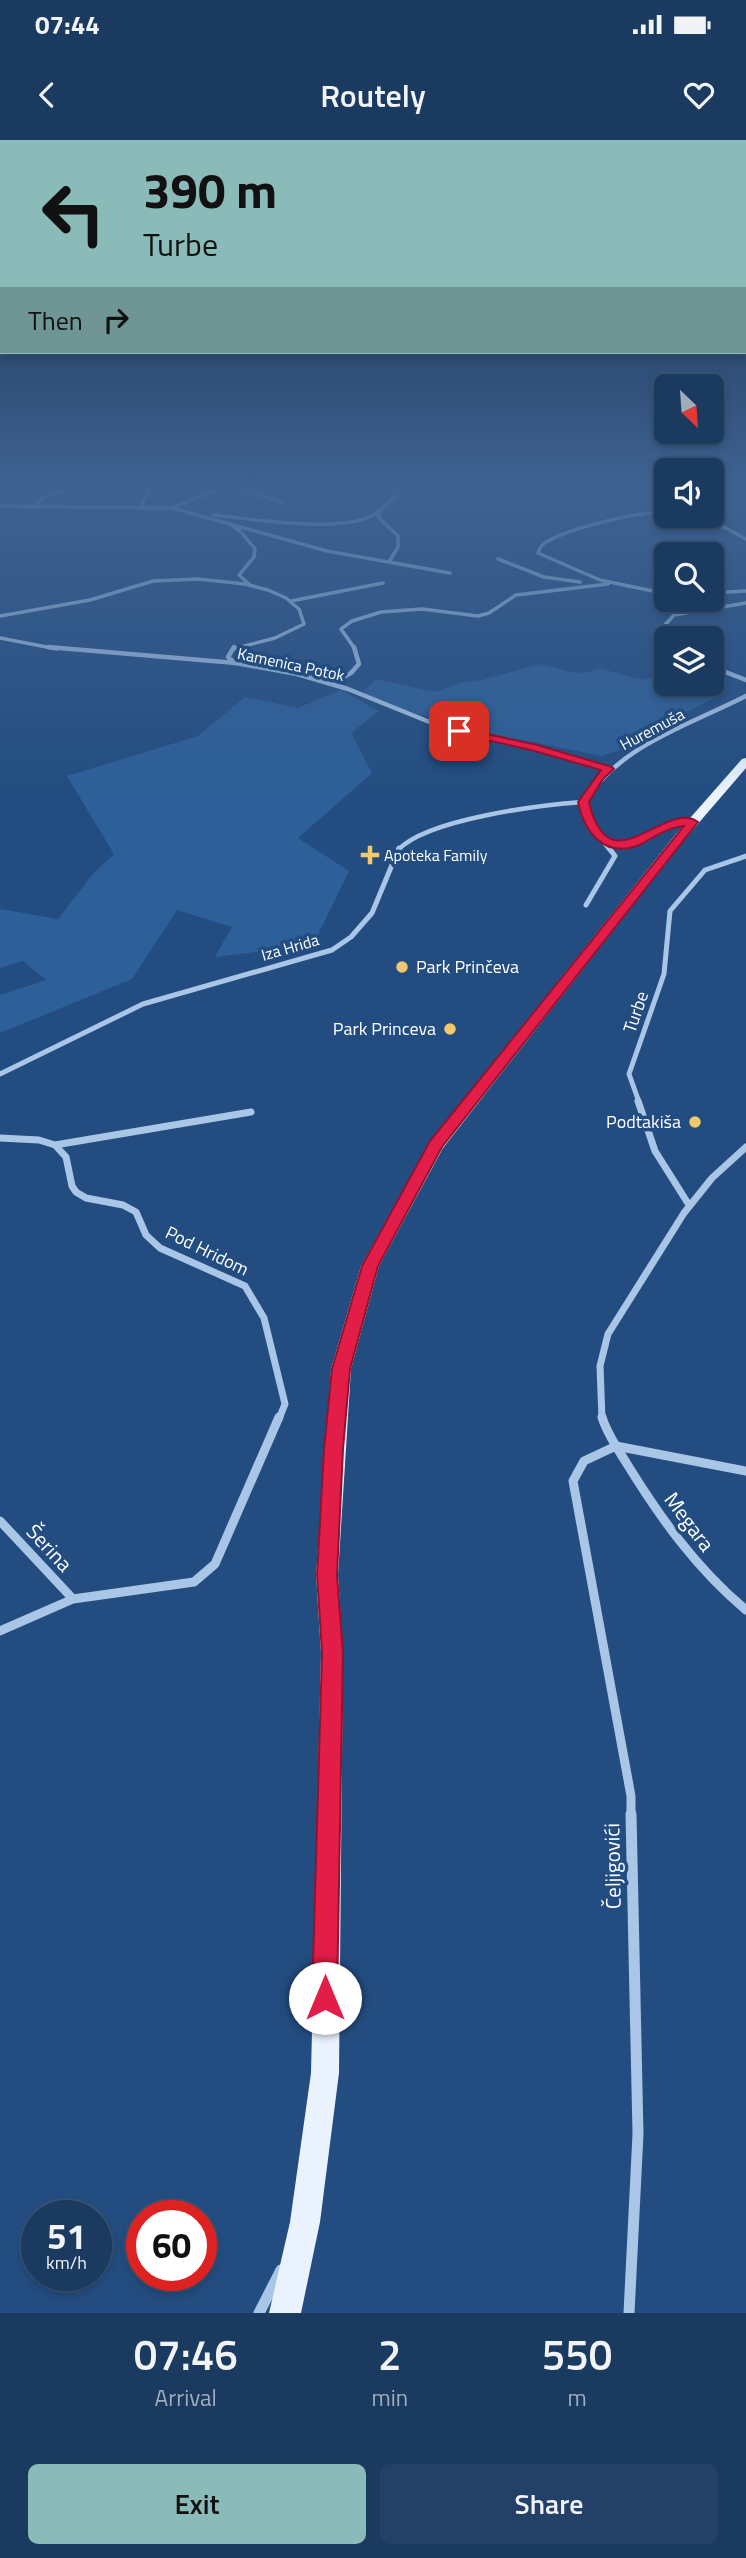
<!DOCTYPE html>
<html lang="en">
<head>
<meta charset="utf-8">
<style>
	:root { --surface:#1a3a60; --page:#234166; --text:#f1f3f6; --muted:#9fadbd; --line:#385475; --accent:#8bbbb9 }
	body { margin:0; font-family:"Titillium Web",sans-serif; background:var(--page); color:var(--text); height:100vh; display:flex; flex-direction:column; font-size:26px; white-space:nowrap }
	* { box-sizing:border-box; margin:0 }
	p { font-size:23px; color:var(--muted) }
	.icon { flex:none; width:38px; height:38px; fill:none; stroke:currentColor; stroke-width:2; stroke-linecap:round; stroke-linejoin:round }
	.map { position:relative; height:2173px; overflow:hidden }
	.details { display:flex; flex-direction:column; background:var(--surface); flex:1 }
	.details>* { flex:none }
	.banner { position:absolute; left:0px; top:0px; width:747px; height:214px; box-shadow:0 4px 10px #0003,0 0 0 2px var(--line); background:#8bbbb9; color:#111; overflow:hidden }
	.needle { width:46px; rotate:155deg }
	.controls { position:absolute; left:654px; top:234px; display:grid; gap:14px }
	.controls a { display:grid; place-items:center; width:70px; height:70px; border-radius:10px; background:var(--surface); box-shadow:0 4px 10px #0003,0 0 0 2px var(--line); font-size:35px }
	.speed { position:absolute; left:21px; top:2060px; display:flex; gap:14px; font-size:35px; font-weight:700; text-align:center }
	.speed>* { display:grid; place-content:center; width:91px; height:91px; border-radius:50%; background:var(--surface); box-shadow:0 4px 10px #0003,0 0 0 2px var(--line); line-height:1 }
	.speed small { font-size:18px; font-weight:400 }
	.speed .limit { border:10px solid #d22; background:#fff; color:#111 }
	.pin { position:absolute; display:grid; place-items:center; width:60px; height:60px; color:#fff; margin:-30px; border-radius:14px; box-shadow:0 4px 10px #0006 }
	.me { position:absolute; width:77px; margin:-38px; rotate:0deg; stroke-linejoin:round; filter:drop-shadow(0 0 5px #0008) }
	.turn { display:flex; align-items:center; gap:24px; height:147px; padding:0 28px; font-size:32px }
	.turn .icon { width:91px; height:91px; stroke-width:2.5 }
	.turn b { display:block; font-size:49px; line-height:60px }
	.then { display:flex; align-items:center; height:66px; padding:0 28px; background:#0003; gap:14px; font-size:26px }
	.eta { display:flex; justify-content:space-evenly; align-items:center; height:119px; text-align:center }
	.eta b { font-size:42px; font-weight:600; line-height:49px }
	.cta { display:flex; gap:14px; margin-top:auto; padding:14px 28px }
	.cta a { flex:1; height:80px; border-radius:10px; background:var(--accent); color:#111; font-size:28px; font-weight:600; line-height:80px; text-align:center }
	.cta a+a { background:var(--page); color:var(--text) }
	.status { display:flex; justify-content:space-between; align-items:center; height:49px; padding:0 35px; background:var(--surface); direction:ltr }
	.status svg { height:19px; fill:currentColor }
	header { display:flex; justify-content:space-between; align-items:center; height:91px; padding:0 28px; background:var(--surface); font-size:32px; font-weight:600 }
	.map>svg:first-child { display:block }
	.green { fill:#2d5f98 }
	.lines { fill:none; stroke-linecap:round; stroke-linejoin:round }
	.street-far5 { stroke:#a9c6e7; stroke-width:3.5 }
	.street-far4 { stroke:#a9c6e7; stroke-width:4.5 }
	.street-far3 { stroke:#a9c6e7; stroke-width:5 }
	.street-far2 { stroke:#a9c6e7; stroke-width:7 }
	.street-far1 { stroke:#a9c6e7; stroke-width:9 }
	.street { stroke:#a9c6e7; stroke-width:11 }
	.primary { fill:#eaf2fd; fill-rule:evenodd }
	.route { fill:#e11d48; stroke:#92132f; stroke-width:2 }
	.poi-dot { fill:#f2c86c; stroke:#234d80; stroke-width:2.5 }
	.labels { text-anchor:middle; stroke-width:7; stroke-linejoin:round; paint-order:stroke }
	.far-street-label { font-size:16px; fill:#fff; stroke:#234d80 }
	.far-poi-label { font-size:16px; fill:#fff; stroke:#234d80; text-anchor:start }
	.poi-label { font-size:18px; fill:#fff; stroke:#234d80; text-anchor:end }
	.street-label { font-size:18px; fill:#fff; stroke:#234d80 }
	.near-street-label { font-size:21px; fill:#fff; stroke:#234d80 }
</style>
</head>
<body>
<div class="status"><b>07:44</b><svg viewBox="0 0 49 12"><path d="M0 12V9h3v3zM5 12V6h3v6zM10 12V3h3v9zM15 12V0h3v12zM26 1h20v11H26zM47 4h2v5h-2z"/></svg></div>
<header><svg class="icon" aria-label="back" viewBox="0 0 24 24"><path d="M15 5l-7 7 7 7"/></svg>Routely<svg class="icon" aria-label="heart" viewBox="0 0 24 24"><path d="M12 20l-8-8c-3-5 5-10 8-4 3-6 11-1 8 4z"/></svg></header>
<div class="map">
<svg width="746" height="2173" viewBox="0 0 746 2173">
	<rect width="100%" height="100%" fill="#234d80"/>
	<path class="green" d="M540 524 571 532 585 533 600 528 637 539 664 538 667 539V544H684L701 555 719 556 640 594 618 611 601 616 459 587 387 564 363 552 376 539 436 552 463 542 482 540Z
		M341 550 379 571 351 593 372 633 298 698 349 731 313 805 215 817 232 787 177 770 132 839 0 893V855L46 840 23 821 0 828V769L58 779 92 735 114 714 67 636 198 596 245 557 298 568Z"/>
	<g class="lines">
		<path class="street-far5" d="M235 348 282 362
			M0 366 172 368 327 411 450 433
			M141 366 150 348
			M174 367 222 348
			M32 368 44 357 71 348
			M380 372 378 377 398 396V407L389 422
			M667 373C642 370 571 388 548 401 543 403 540 407 538 413L600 440 667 454
			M213 375C251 379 344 394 375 374 386 367 395 356 404 348
			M681 376 726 388 746 399
			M230 384 241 392 255 409 254 417 239 435 250 445
			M498 419 544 437 580 442
			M712 453 746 451
			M291 461 383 443
			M0 476 90 460 153 441 198 439 245 444 268 450 286 458 299 469 304 484 275 498 233 509
			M0 498 57 509
			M355 509 341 489 352 481 381 472 422 469 478 476 489 473 516 455 608 444
			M667 509 657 502 655 496 674 475 746 463"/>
		<path class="street-far4" d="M48 507 236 523 297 534 348 549 437 585 533 607 608 629
			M234 507 228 517 235 523
			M664 507 667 509
			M712 527 746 540
			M332 543 351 533 359 524 354 507
			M583 662C624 603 685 587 746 556
			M583 662 592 688 610 710
			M605 700C636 711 661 682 693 682
			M398 710C427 679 540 665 583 662"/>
		<path class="street-far3" d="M586 765 615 716 609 708
			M0 934 143 864 332 810 351 797 372 773 399 708
			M639 962 629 934 664 834 670 771 705 730 746 716"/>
		<path class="street-far2" d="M638 961 655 1011 689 1065
			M0 998 39 1000 55 1005 66 1017 72 1046 76 1052 86 1058 123 1065 136 1072 146 1095 160 1108 245 1146 264 1178 285 1264 279 1279
			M55 1005 251 972
			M602 1279 600 1226 608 1194 684 1073 712 1038 746 1007"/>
		<path class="street-far1" d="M602 1277C607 1294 618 1309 627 1324 661 1379 697 1429 746 1470
			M616 1306 584 1321 573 1341 631 1656V1676
			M616 1306 746 1331
			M0 1381 73 1459
			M0 1491 73 1459 194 1442 215 1424 279 1277"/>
		<path class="street" d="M259 2173 281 2130
			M629 2173 638 1994 631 1674"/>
		<path class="primary" d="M746 618V628L684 700 443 1008 379 1126 351 1229 338 1435 343 1513 339 1933 320 2082 301 2173H269L290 2082 311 1933 321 1513 316 1435 331 1229 361 1126 430 1001 676 694 742 619Z"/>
	</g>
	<linearGradient id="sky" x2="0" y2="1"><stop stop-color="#132a46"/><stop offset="0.53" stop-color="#3f6291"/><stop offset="1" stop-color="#3f6291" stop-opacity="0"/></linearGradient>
	<rect width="746" height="652" fill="url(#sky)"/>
	<path class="route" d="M459 588 537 605 612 627 614 629 603 639 589 662C609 749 665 658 698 682L442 1007 378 1126 350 1229 343 1309 337 1435 343 1513 337 1858 334 1867 325 1871 316 1867 312 1858 322 1513 317 1435 324 1309 332 1229 362 1126 430 1001 684 686C668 687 653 698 639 705 604 719 584 691 578 662L601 630 531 610 455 593V589Z"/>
	<g class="poi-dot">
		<path d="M366.5 704.5h7v7h7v7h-7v7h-7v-7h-7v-7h7z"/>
		<circle cx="402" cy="827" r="7"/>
		<circle cx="450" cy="889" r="7"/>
		<circle cx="695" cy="982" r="7"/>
	</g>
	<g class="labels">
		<g class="far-street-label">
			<text transform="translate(291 524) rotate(12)" y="6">Kamenica Potok</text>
			<text transform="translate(652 589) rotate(-28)" y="6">Huremuša</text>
			<text transform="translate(290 807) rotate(-16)" y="6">Iza Hrida</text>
		</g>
		<g class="far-poi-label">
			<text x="384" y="721">Apoteka Family</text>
		</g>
		<g class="poi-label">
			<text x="416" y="833" text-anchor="start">Park Prinčeva</text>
			<text x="436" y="895">Park Princeva</text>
			<text x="681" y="988">Podtakiša</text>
		</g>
		<g class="street-label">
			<text transform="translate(636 872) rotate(-71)" y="6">Turbe</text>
			<text transform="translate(207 1111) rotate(26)" y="6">Pod Hridom</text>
		</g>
		<g class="near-street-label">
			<text transform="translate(689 1382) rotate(53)" y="7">Megara</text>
			<text transform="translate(49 1408) rotate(47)" y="7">Šerina</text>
			<text transform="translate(613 1726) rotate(-91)" y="7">Čeljigovići</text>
		</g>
	</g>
</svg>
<div class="controls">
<a><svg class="needle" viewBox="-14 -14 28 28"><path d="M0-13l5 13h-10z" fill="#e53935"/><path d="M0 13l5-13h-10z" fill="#9fadbd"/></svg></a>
<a><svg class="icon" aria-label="sound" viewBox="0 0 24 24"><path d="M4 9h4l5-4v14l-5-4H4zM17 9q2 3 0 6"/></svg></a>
<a><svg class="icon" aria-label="search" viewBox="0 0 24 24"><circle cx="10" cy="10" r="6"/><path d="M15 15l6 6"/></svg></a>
<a><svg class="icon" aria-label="layers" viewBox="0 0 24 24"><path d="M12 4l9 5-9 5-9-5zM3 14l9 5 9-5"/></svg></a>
</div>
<div class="speed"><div>51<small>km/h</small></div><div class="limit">60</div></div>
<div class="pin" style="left:459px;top:591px;background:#d93025"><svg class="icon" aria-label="arrive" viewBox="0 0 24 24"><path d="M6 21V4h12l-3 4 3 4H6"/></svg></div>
<svg class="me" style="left:325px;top:1858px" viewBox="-20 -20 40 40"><circle r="19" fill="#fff"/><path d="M0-13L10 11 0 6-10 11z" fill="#e11d48"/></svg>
<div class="banner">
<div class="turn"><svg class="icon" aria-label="left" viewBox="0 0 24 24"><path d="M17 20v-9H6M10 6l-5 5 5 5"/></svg><div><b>390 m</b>Turbe</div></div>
<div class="then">Then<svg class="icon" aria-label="right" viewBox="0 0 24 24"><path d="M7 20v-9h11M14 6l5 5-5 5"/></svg></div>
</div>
</div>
<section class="details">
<div class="eta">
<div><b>07:46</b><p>Arrival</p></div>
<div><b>2</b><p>min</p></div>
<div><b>550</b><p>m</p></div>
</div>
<div class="cta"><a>Exit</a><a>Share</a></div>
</section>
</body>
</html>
